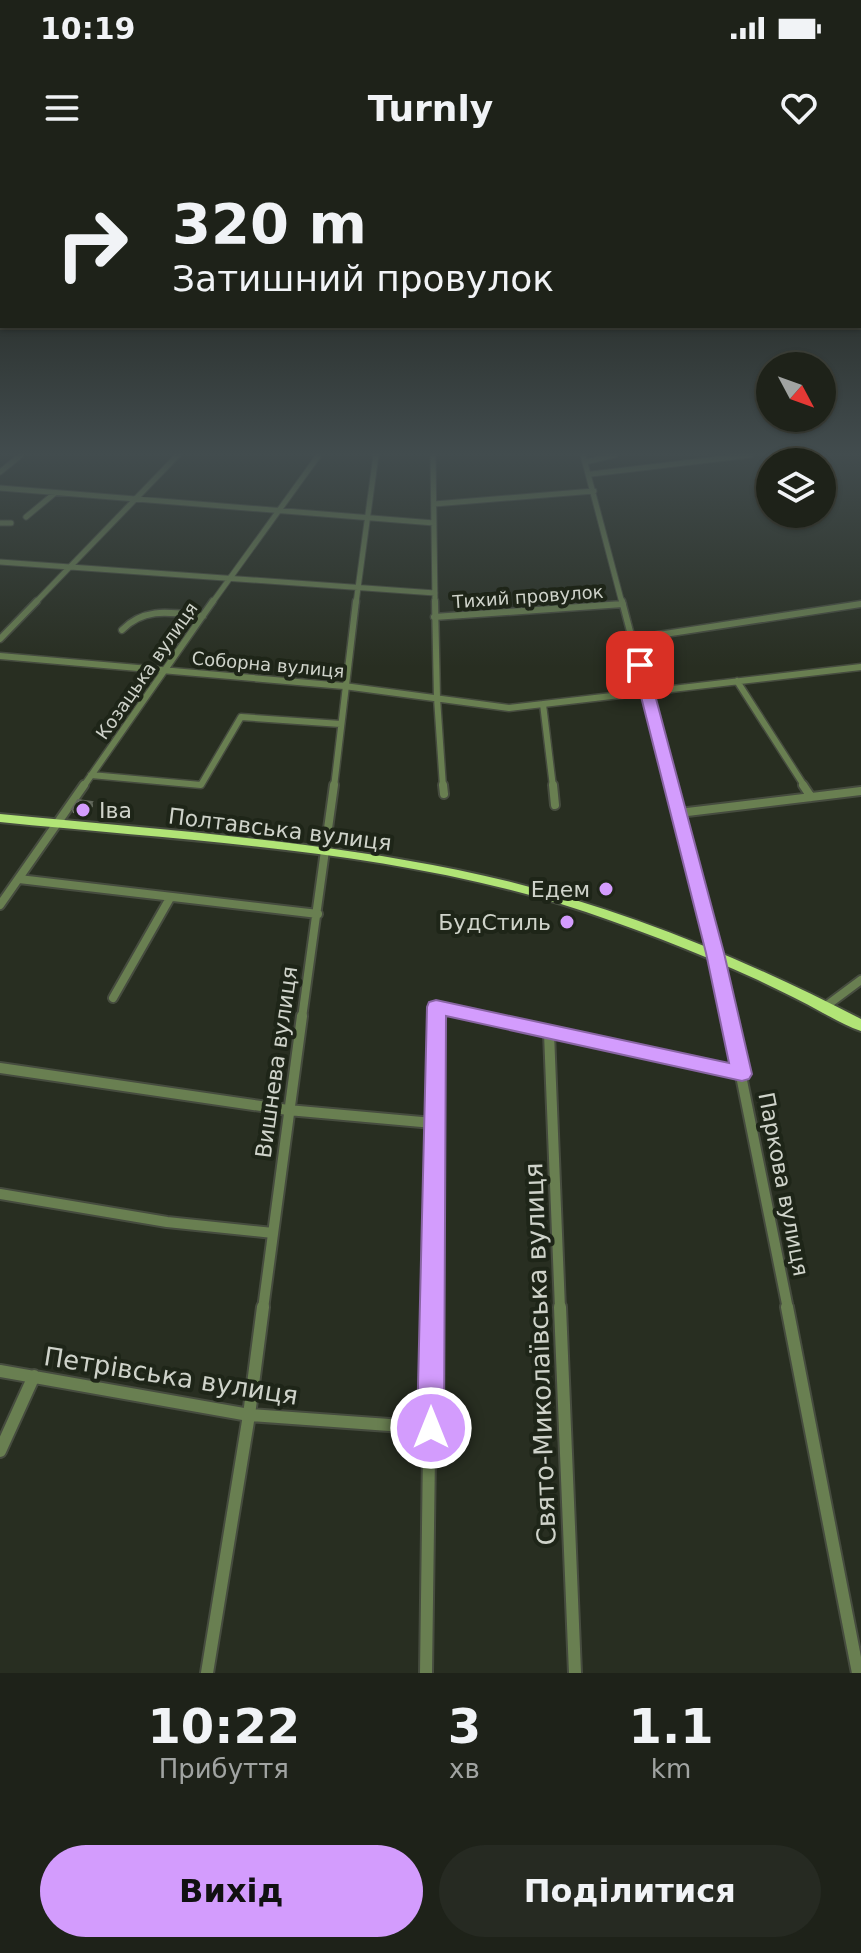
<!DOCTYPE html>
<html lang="uk">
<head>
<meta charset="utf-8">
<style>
	:root { --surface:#1e2219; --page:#262a22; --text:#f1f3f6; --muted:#a1a4a2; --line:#3c3f38; --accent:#d39cfd }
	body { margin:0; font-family:"DejaVu Sans",sans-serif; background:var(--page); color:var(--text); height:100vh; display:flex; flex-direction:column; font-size:30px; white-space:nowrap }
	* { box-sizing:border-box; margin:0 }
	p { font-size:26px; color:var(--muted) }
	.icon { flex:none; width:44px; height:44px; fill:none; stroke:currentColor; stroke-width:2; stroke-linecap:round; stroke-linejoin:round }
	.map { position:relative; height:1513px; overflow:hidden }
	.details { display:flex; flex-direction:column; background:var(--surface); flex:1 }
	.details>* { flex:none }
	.banner { position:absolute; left:0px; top:0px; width:862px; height:168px; box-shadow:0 2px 6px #0004,0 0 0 2px var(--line); background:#1e2219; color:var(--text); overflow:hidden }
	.needle { width:52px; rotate:131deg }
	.tools { position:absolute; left:756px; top:192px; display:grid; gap:16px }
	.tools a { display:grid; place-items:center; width:80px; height:80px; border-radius:50%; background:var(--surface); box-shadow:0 2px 6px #0004,0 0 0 2px var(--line); font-size:40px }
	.pin { position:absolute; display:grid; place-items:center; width:68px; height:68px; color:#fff; margin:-34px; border-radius:16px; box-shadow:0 4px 12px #0006 }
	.me { position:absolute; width:88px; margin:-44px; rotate:0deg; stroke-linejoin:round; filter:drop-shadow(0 0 6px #0008) }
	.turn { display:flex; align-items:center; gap:28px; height:168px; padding:0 40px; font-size:36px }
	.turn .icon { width:104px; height:104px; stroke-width:2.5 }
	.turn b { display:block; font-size:56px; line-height:68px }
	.eta { display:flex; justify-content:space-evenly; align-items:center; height:136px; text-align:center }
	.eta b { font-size:48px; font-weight:700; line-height:56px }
	.action { display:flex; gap:16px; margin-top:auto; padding:16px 40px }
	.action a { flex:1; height:92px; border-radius:48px; background:var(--accent); color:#111; font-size:32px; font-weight:700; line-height:92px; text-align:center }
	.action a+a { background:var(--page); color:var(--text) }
	.status { display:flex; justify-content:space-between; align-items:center; height:56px; padding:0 40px; background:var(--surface); direction:ltr }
	.status svg { height:22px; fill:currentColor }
	header { display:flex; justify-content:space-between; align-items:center; height:104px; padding:0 40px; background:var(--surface); font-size:36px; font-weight:700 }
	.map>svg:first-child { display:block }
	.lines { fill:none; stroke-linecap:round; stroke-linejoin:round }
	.minor-far4-casing { stroke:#464c3f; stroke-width:7 }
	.minor-far3-casing { stroke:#464c3f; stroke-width:9 }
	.minor-far2-casing { stroke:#464c3f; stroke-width:12 }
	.minor-far1-casing { stroke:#464c3f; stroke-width:14 }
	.minor-casing { stroke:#464c3f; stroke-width:16 }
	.trunk-casing { stroke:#464c3f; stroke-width:4 }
	.minor-far4 { stroke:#697f51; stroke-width:5 }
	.minor-far3 { stroke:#697f51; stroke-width:6 }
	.minor-far2 { stroke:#697f51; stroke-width:8 }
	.minor-far1 { stroke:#697f51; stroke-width:10 }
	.minor { stroke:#697f51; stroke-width:12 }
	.trunk { fill:#b1e476; fill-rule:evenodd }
	.wall { fill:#767d6f }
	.shaded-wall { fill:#60665a }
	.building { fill:#899181; stroke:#60665a; stroke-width:2 }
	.route { fill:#d39cfd; stroke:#8965a4; stroke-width:2 }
	.poi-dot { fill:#d39cfd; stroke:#1e2518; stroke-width:3 }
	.labels { text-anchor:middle; stroke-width:8; stroke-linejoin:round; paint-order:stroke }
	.far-street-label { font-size:18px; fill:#cfd3ca; stroke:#1e2518 }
	.poi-label { font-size:22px; fill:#cfd3ca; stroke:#1e2518; text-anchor:end }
	.street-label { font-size:22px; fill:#cfd3ca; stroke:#1e2518 }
	.near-street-label { font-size:26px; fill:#cfd3ca; stroke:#1e2518 }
</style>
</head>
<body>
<div class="status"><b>10:19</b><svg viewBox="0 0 49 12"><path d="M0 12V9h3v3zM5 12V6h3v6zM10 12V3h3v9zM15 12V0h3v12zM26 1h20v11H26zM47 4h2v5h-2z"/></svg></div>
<header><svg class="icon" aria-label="menu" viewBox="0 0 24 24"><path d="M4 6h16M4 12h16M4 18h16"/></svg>Turnly<svg class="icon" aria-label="heart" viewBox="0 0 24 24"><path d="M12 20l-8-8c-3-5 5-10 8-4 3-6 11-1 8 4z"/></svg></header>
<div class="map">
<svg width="861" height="1513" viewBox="0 0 861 1513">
	<rect width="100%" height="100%" fill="#282e21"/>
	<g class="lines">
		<g class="minor-far4-casing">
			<path id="minor-far4" d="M433 295 435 443
				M583 295 622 443
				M585 302 615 295
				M0 312 21 295
				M591 314 751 295
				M0 328 434 363
				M434 344 594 331
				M26 357 55 333
				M0 363H11
				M0 402 435 433
				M35 443 178 295
				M212 443 319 295
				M356 443 376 295"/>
		</g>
		<g class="minor-far3-casing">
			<path id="minor-far3" d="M435 441 437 538 443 627
				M622 441 671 627
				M434 457 623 444
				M122 470C145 446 173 453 203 456
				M0 479 37 441
				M632 479 861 444
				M0 496 344 526 509 548 861 507
				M737 521 805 627
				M543 544 553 627
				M91 615 201 625 241 557 341 564
				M83 627 213 441
				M334 627 356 441"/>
		</g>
		<g class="minor-far2-casing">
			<path id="minor-far2" d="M443 625 444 634
				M553 625 555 645
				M670 625 730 858
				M803 625 811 637
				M679 653 861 631
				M19 719 318 754
				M0 745 84 625
				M113 838 170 738
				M826 846 861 820
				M302 858 334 625
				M436 858V847L488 858"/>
		</g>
		<g class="minor-far1-casing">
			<path id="minor-far1" d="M479 856 742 914
				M729 856 788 1149
				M549 873 560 1149
				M0 908 288 950 433 963
				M0 1034 167 1062 273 1073
				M263 1149 302 856
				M431 1149 436 856"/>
		</g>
		<g class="minor-casing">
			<path id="minor" d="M560 1147 575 1513
				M787 1147 858 1513
				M0 1211 249 1255 431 1268
				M0 1291 34 1216
				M207 1513 249 1255 263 1147
				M426 1513 431 1147"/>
		</g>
		<g class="trunk-casing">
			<path id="trunk" d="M0 654C153 669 307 679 458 710 600 739 733 793 861 859V871C848 867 835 859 823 853 802 841 780 831 758 820 694 791 628 765 561 744 380 689 187 681 0 662Z"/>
		</g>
		<use href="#minor-far4" class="minor-far4"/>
		<use href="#minor-far3" class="minor-far3"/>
		<use href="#minor-far2" class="minor-far2"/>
		<use href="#minor-far1" class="minor-far1"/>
		<use href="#minor" class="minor"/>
		<use href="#trunk" class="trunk"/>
	</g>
	<path class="wall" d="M92 642 93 646 87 655 73 653 72 649Z"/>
	<path class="shaded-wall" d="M92 642 93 646 87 655 86 650Z"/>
	<path class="building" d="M78 640 92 642 86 650 72 649Z"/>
	<linearGradient id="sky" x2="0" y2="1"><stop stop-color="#161912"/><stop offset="0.58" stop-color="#424c4e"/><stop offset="1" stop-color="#424c4e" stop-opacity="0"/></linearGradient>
	<rect width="861" height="507" fill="url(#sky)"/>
	<path class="route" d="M640 501 647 505 724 793 752 914 749 919 742 921 446 856 444 1268 440 1277 431 1280 421 1277 417 1268 427 847 429 842 436 840 729 903 706 793 633 505Z"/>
	<g class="poi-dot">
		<circle cx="83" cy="650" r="8"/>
		<circle cx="606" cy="729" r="8"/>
		<circle cx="567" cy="762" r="8"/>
	</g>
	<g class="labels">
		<g class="far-street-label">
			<text transform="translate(528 437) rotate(-4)" y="6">Тихий провулок</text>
			<text transform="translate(268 505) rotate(5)" y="6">Соборна вулиця</text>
			<text transform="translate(147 511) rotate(-55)" y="6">Козацька вулиця</text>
		</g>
		<g class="poi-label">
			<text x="99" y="658" text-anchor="start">Іва</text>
			<text x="590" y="737">Едем</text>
			<text x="551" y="770">БудСтиль</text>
		</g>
		<g class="street-label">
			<text transform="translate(280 669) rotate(7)" y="8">Полтавська вулиця</text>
			<text transform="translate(276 902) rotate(-82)" y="8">Вишнева вулиця</text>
			<text transform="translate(784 1024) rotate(79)" y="8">Паркова вулиця</text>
		</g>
		<g class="near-street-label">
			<text transform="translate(540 1194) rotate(-92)" y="9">Свято-Миколаївська вулиця</text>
			<text transform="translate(171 1216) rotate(9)" y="9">Петрівська вулиця</text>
		</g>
	</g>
</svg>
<div class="tools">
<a><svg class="needle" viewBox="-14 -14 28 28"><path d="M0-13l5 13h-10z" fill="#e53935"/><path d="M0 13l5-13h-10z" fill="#a1a4a2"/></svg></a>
<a><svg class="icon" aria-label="layers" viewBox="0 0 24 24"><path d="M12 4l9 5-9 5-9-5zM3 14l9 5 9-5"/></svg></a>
</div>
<div class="pin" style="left:640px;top:505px;background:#d93025"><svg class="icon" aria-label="arrive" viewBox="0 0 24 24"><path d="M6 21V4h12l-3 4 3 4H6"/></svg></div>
<svg class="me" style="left:431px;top:1268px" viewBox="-20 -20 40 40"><circle r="17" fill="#d39cfd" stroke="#fff" stroke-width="3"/><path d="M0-11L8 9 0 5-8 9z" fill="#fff"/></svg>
<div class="banner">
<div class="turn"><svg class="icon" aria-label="right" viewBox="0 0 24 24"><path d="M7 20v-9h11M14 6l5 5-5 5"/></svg><div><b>320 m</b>Затишний провулок</div></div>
</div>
</div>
<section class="details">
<div class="eta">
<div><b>10:22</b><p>Прибуття</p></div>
<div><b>3</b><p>хв</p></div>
<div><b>1.1</b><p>km</p></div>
</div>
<div class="action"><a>Вихід</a><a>Поділитися</a></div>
</section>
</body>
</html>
